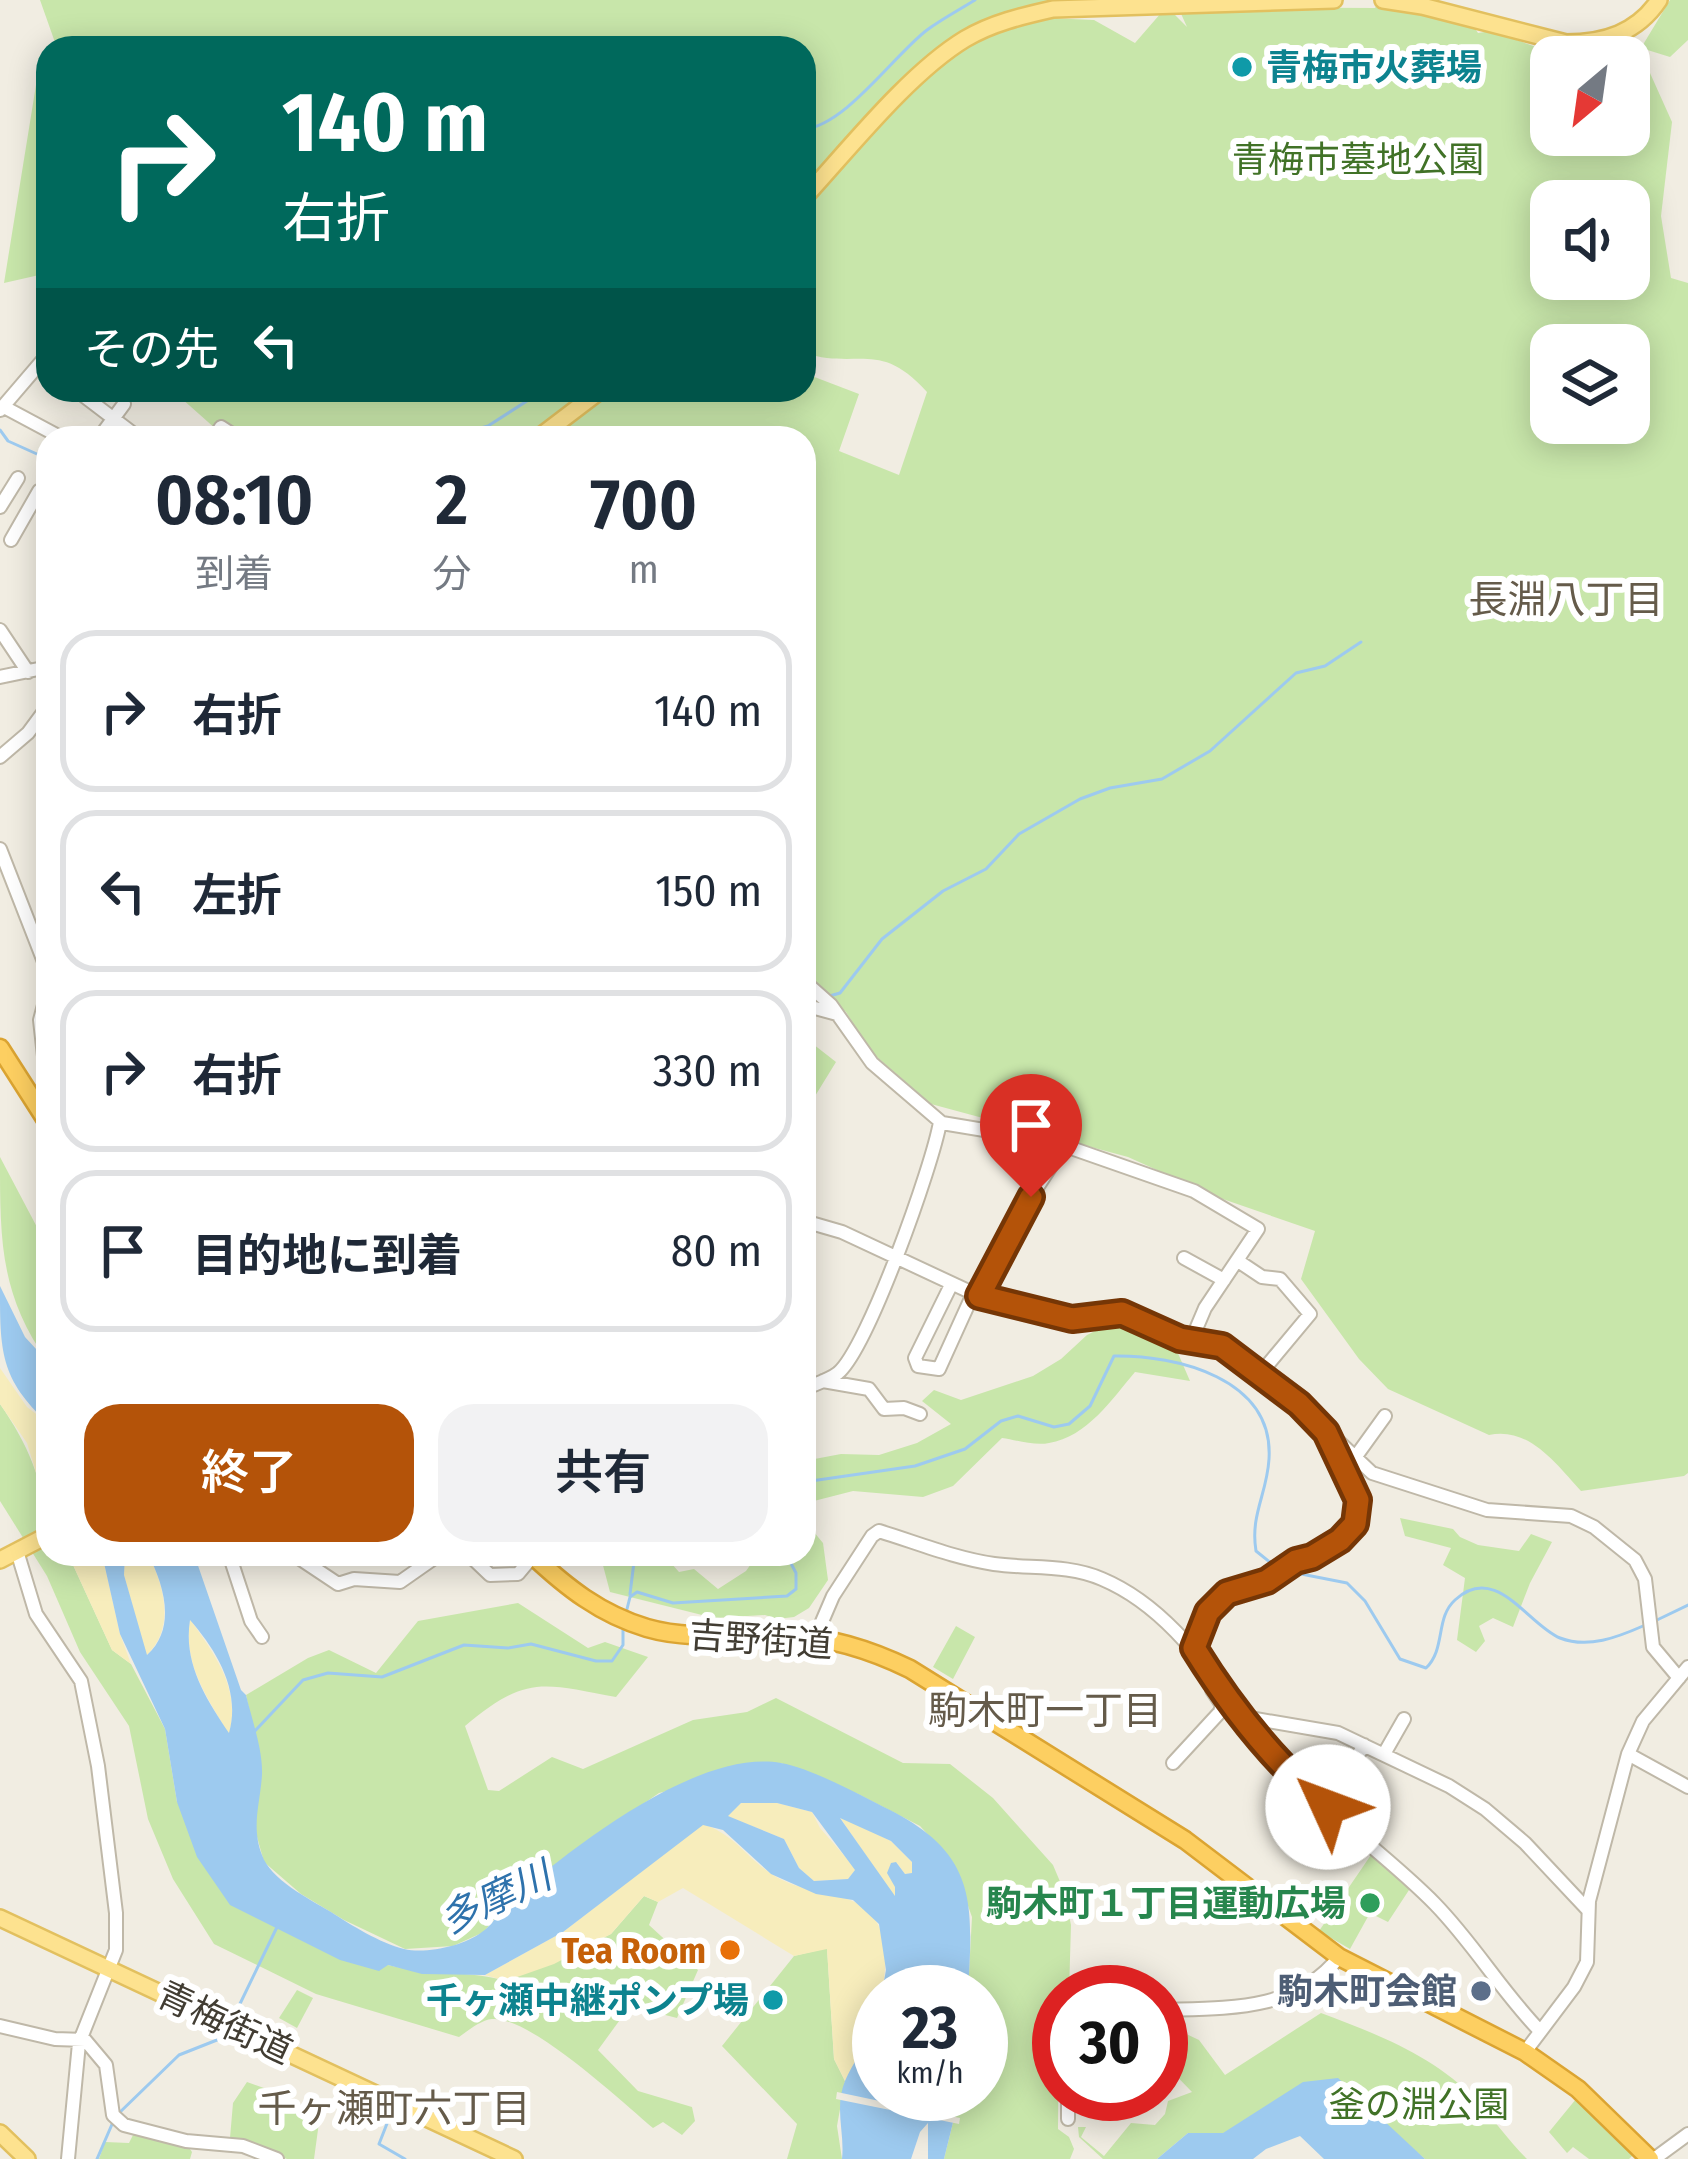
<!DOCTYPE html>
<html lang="ja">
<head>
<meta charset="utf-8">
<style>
	:root { --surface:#fff; --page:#f2f2f3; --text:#1f2937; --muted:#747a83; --line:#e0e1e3; --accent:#b45309 }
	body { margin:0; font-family:"Fira Sans Condensed","Noto Sans JP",sans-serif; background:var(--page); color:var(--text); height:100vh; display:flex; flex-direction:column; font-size:45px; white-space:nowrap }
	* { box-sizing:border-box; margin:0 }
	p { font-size:39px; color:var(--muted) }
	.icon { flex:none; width:66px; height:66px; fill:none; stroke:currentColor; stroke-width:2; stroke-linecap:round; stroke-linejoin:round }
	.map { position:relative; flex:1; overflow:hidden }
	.side { position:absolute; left:36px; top:426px; width:780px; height:1140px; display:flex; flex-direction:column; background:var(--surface); border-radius:36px; box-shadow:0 6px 30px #0003 }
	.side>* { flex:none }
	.hud { position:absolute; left:36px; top:36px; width:780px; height:366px; border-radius:36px; box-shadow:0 6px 30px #0003; background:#00695c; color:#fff; overflow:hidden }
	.needle { width:78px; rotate:209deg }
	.buttons { position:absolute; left:1530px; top:36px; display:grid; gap:24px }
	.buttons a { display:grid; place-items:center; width:120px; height:120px; border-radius:24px; background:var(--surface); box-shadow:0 6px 30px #0003; font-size:60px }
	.speed { position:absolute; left:852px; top:1965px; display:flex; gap:24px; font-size:60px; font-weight:700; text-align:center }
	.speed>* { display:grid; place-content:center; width:156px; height:156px; border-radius:50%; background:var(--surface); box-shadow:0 6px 30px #0003; line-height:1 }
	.speed small { font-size:30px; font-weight:400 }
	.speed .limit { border:18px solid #d22; background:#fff; color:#111 }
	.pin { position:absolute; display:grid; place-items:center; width:102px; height:102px; color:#fff; margin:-123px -51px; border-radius:50% 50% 50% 0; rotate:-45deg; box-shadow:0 0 12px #0007 }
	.pin .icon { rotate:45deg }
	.me { position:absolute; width:132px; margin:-66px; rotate:313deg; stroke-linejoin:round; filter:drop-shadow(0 0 9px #0008) }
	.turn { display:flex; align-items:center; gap:42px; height:252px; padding:0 48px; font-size:54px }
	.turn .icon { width:156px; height:156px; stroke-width:2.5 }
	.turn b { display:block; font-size:84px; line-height:102px }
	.then { display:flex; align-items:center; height:114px; padding:0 48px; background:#0003; gap:24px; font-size:45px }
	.eta { display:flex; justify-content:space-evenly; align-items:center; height:204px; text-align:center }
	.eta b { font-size:72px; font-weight:600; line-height:84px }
	.button { display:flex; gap:24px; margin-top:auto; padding:24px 48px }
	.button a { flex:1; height:138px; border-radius:36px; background:var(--accent); color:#fff; font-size:48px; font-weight:600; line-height:138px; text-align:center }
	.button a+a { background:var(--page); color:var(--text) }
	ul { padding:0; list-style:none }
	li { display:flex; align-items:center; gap:36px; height:162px; margin:0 24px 18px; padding:0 24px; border:6px solid var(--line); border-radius:36px }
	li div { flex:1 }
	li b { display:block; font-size:45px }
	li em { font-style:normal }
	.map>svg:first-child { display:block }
	.green { fill:#c8e6aa; fill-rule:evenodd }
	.sand { fill:#f7edbc }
	.water { fill:#9dcaef; fill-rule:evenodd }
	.pier { fill:#f1ede2 }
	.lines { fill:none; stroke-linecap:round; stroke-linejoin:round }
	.stream { stroke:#9dcaef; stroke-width:3 }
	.minor-casing { stroke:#bfb8a8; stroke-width:16 }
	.major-casing { stroke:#e2c05f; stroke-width:20 }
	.highway-casing { stroke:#dba432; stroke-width:21 }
	.minor { stroke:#fff; stroke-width:12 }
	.major { stroke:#fde28f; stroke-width:15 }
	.highway { stroke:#fdcf61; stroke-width:16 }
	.route-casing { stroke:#753606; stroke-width:30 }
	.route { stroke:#b45309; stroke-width:21 }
	.culture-dot { fill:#0f9aa8; stroke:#fff; stroke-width:4.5 }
	.leisure-dot { fill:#2e9e5b; stroke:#fff; stroke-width:4.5 }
	.food-dot { fill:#e8710a; stroke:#fff; stroke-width:4.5 }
	.service-dot { fill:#5c6f8a; stroke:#fff; stroke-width:4.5 }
	.labels { text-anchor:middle; stroke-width:12; stroke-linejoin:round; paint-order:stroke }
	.culture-label { font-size:36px; font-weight:bold; fill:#0d838f; stroke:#fff; text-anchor:start }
	.park-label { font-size:36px; fill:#417227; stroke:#fff }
	.street-label { font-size:36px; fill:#423d33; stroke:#fff }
	.leisure-label { font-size:36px; font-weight:bold; fill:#27864d; stroke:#fff; text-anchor:end }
	.food-label { font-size:36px; font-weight:bold; fill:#c56008; stroke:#fff; text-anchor:end }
	.service-label { font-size:36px; font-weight:bold; fill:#4e5e75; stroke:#fff; text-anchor:end }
	.neighbourhood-label { font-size:39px; fill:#655b4a; stroke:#fff }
	.water-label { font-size:39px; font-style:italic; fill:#2e72ac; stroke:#fff }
</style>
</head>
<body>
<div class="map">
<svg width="1688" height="2159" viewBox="0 0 1688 2159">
	<rect width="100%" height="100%" fill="#f1ede2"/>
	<path class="green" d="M40 0H1059L1048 18 1094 20 1135 43 1161 13 1171 11 1187 27 1178 7 1375 8 1378 3 1472 24 1478 33 1491 31 1542 49 1604 57H1551V135H1629V65L1650 73 1672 122 1661 216 1671 278 1688 283V1473L1684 1476 1581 1491C1557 1465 1529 1426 1489 1435L1388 1389 1359 1359 1301 1279 1315 1231 1217 1197 1128 1157 931 1104 870 1051 846 1012 804 975V438H226L172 390H804V373L859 394 839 451 899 475 927 392C879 339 859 370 804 353V48H57ZM1551 201H1629V279H1551ZM1551 345H1629V423H1551Z
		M1670 0H1688V40L1670 57 1641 48Z
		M48 73V273L4 283 36 85Z
		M804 1037 836 1062 812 1101 804 1097Z
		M0 1157 48 1248V1362C0 1295 0 1241 0 1157Z
		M1113 1322 1174 1344 1190 1381 1135 1372C1112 1399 1087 1437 1049 1443 1035 1446 1016 1440 1002 1438L953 1486 923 1497 853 1491 810 1502 804 1515V1461L841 1454 879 1455 917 1443 951 1424 922 1401 934 1390 961 1400 1033 1376 1061 1359 1087 1335Z
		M0 1404C34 1453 48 1494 48 1554H68L112 1650 131 1664 165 1729 177 1802 388 1965C427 1975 468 1970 506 1981L611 1934 644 1896 658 1902 649 1925 698 1970 677 2018 630 2006 598 2050 638 2091 692 2107 695 2121 682 2135 663 2122 653 2128C621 2101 530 2016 492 2019 481 2020 469 2030 459 2037L316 1994 214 1944 173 1879 148 1819 129 1726 80 1652 47 1576 0 1501Z
		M1400 1518 1453 1529 1460 1537 1478 1545 1519 1551 1531 1534 1552 1542 1530 1583 1513 1627 1493 1618 1479 1626 1485 1641 1476 1652 1457 1640 1465 1578 1443 1565 1451 1548 1405 1536Z
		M804 1520 823 1543 828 1580 809 1608 794 1617 777 1619 765 1615 714 1618 610 1592 600 1554H663L679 1572 694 1569 718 1589 746 1571 758 1554H804Z
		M518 1603 588 1648 605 1642 648 1657 616 1697C541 1683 526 1675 465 1726L488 1790 499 1791 552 1757 583 1769 693 1720 747 1712 776 1698 903 1763 950 1764 993 1798 1053 1865 1064 1891 1071 1925 1069 1992H1059L1058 2129 1069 2137 1074 2149 1070 2159H944L960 2094H981V1992H968L972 1917 952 1861 920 1826 858 1794 781 1763 659 1793 536 1878 505 1905 484 1932 453 1946 405 1949 344 1920 301 1894 264 1862 254 1826 262 1771 246 1695 308 1658 329 1650 376 1673 418 1621Z
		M956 1626 975 1637 953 1679 933 1667Z
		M1373 1852 1411 1887 1388 1922 1370 1913 1350 1949 1319 1931Z
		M827 1948 834 2059 845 2081 837 2126 842 2159H787L797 2124 722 2046 794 1956Z
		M297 1990 313 1998 297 2028 279 2018Z
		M1321 2013C1377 2034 1435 2056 1477 2101 1494 2120 1509 2141 1527 2159H1425L1370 2112 1223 2133H1188L1157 2159H1103L1079 2137 1078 2127H1086L1081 2137 1104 2156 1131 2123 1155 2125 1165 2114 1168 2101 1192 2092 1161 2060V2022L1199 2040 1225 2075Z
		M247 2082 278 2093 277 2100 320 2115 314 2159H287L230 2138 233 2103Z
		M1576 2099 1582 2100 1636 2152 1629 2159H1589L1573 2147 1567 2153 1549 2132Z
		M133 2135 187 2145 192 2152 190 2159H99L105 2142 129 2143Z"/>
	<path class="sand" d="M0 1368 27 1407 48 1423V1512L27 1443 0 1404Z
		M68 1554H102L120 1634 131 1664 112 1650Z
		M125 1554H148C164 1586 176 1628 146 1656L124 1575Z
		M190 1619C215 1656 241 1687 229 1735 207 1696 183 1665 190 1619Z
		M741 1803H777L812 1812 820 1828 856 1869 848 1879 814 1881 799 1868 784 1839 727 1816Z
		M839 1816 891 1841 912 1862V1873L905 1874 897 1863 895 1898Z
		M702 1824C733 1833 745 1856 770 1873 797 1891 823 1890 850 1900 917 1925 873 2041 845 2081L834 2059 827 1949 794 1956 683 1888 658 1902 644 1896 611 1934 554 1964 506 1981 485 1975 563 1932Z"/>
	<path class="water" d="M0 1286 25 1337 48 1362V1423C0 1379 0 1351 0 1286Z
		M102 1554H125L124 1575 147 1655C177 1628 164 1585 148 1554H194L241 1690 246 1695C252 1720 263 1750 262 1775 260 1805 251 1826 262 1855 270 1879 309 1899 331 1912 351 1925 380 1943 404 1949 426 1954 464 1946 482 1932 494 1924 501 1908 512 1899 572 1848 698 1748 781 1763 811 1768 862 1796 890 1810 978 1855 973 1904 968 1992H882L886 1970 879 1924 853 1900 816 1894 771 1874 723 1830 703 1825 563 1932 485 1975 422 1974 388 1965 379 1971 340 1960 230 1905 197 1857 177 1802 165 1729 120 1634ZM190 1620C217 1651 241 1691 229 1733 206 1699 183 1663 190 1620ZM741 1803H777L812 1812 855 1870 848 1879 814 1881 799 1868 784 1839 728 1816ZM840 1818 891 1841 912 1862V1873L905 1874 896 1862 891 1863 887 1873 895 1887V1896Z
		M879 2009V2094H960L944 2159H928V2123L920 2132 911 2159H842C845 2133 834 2108 845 2081 856 2056 874 2036 879 2009Z
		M1338 2078 1425 2159H1324L1300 2136 1266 2149 1253 2159H1157L1188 2133H1223L1303 2082Z"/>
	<path class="pier" d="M837 2092 960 2118 959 2124 836 2099Z"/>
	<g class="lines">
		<path class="stream" d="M804 129C845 126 894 55 927 30 942 19 959 10 975 0
			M0 430 8 441 48 459
			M445 438 488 426 544 390
			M826 997 840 993 882 939 943 891 986 869 1019 834 1080 799 1110 788 1162 779 1210 751 1296 673 1325 666 1361 642
			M804 1482 915 1466 965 1449 1001 1421 1018 1416 1054 1427 1069 1424 1090 1406 1114 1356C1176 1355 1274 1378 1269 1459 1267 1494 1250 1515 1256 1551L1276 1567
			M1291 1572 1347 1583 1365 1601 1400 1659 1426 1668C1446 1649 1435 1618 1455 1600 1496 1562 1528 1625 1560 1638 1588 1649 1618 1637 1643 1626
			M630 1594 635 1554
			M626 1613 630 1597 637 1592 673 1603 787 1596 796 1589V1573L786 1554
			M1657 1620 1688 1605
			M253 1733 303 1680 328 1673 382 1677 464 1645 508 1648 531 1644 596 1661H612L623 1645V1628
			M237 2010 278 1925
			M118 2114 179 2055 222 2038
			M388 2121 379 2144 405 2159
			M97 2159 113 2122"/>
		<g class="minor-casing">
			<path id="minor" d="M76 390 139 438
				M4 407 62 438
				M0 410 48 354
				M99 438 124 404
				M214 438 221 427 238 438
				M0 507 18 478
				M11 540 39 491 48 492
				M48 573V577
				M0 630 28 672
				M0 677 48 667
				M0 757 28 733 48 706
				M0 849 48 972
				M804 981 831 1005 872 1063 942 1123 1051 1141 1194 1191 1258 1229 1205 1308 1191 1341
				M48 990 40 1020 48 1093
				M804 1005 837 1014
				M804 1221 842 1232 979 1296 1072 1319 1122 1313 1180 1339 1222 1345 1299 1404 1372 1473 1487 1510 1571 1516 1594 1527 1635 1560 1645 1579 1653 1647 1679 1678
				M1184 1258 1224 1280
				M1238 1261 1262 1277 1280 1279 1310 1314 1260 1374
				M951 1285 915 1358 918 1366 939 1369 973 1294
				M979 1296 1031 1197 1064 1146
				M823 1381 869 1389 884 1409 904 1408 920 1414
				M804 1389C815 1384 829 1380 838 1373 868 1348 933 1164 940 1122
				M1354 1459 1385 1416
				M17 1551 36 1614 81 1681 98 1766 116 1913V1950L79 2043 68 2159
				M229 1554 251 1621 262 1637
				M293 1554 338 1584 354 1579 400 1582 440 1554
				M468 1554 490 1575 518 1574 533 1556
				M815 1638 833 1596 872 1536 879 1531C918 1543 954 1558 994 1564 1030 1569 1068 1564 1102 1579 1185 1614 1227 1704 1286 1768 1331 1818 1388 1856 1435 1904 1474 1944 1502 1992 1540 2031
				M1194 1648 1208 1612 1227 1593 1267 1581 1296 1561 1312 1557 1340 1540 1355 1524 1358 1500 1332 1444
				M1244 1717 1338 1733 1449 1786 1485 1809 1525 1843 1587 1909
				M1384 1754 1404 1719
				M1628 1754 1688 1787
				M1173 1763 1220 1712 1222 1705 1212 1690
				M1328 1807 1364 1745
				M1161 2010C1224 2008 1296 2012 1339 1957
				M0 2026 55 2039 85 2040 106 2065 113 2115 124 2125 186 2141 243 2146 277 2159
				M1525 2052 1574 1987 1587 1962 1589 1901 1628 1754 1643 1721 1688 1667
				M1068 2119V2094
				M1654 2159 1688 2134"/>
		</g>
		<g class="major-casing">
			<path id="major" d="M1383 0 1422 6 1566 43C1604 43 1637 33 1659 0
				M804 198C849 149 909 73 965 39 992 23 1022 16 1053 9L1334 0
				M538 438 601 390
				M0 1560 48 1535
				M0 1918 514 2159
				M0 2133 27 2159"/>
		</g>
		<g class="highway-casing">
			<path id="highway" d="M0 1048 48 1123
				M531 1554C566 1587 600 1614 647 1628 692 1641 740 1633 786 1635 830 1637 871 1650 910 1669L1185 1840 1339 1957 1525 2052 1578 2089 1650 2159"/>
		</g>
		<use href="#minor" class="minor"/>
		<use href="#major" class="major"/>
		<use href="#highway" class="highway"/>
	</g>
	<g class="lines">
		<g class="route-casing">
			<path id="route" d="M1031 1197 979 1296 1072 1319 1122 1313 1180 1339 1222 1346 1299 1404 1326 1432 1358 1500 1355 1524 1340 1540 1312 1557 1296 1561 1267 1581 1227 1593 1208 1612 1194 1648C1230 1706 1275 1764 1328 1807"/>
		</g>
		<use href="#route" class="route"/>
	</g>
	<g class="culture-dot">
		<circle cx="1242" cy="67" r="12"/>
		<circle cx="773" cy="2000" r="12"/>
	</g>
	<circle class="leisure-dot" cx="1370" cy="1903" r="12"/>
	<circle class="food-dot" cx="730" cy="1950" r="12"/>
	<circle class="service-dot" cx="1481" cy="1991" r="12"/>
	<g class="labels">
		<g class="culture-label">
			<text x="1266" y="80">青梅市火葬場</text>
			<text x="749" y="2013" text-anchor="end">千ヶ瀬中継ポンプ場</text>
		</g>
		<g class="park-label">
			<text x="1358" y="172">青梅市墓地公園</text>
			<text x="1419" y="2117">釜の淵公園</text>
		</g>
		<g class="street-label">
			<text transform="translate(761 1639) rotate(4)" y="13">吉野街道</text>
			<text transform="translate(225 2022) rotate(25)" y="13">青梅街道</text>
		</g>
		<g class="leisure-label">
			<text x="1346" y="1916">駒木町１丁目運動広場</text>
		</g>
		<g class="food-label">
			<text x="706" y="1963">Tea Room</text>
		</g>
		<g class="service-label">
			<text x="1457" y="2004">駒木町会館</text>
		</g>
		<g class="neighbourhood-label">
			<text x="1566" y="613">長淵八丁目</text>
			<text x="1045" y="1724">駒木町一丁目</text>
			<text x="394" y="2122">千ヶ瀬町六丁目</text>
		</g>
		<g class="water-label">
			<text transform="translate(495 1897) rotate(-25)" y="14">多摩川</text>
		</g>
	</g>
</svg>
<div class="buttons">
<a><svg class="needle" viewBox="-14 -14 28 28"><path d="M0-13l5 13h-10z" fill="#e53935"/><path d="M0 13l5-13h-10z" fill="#747a83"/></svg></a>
<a><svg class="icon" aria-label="sound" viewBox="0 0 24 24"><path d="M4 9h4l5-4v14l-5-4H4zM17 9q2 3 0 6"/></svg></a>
<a><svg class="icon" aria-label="layers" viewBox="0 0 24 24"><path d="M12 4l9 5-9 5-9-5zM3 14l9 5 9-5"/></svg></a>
</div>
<div class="speed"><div>23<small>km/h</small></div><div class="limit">30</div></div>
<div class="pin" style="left:1031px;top:1197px;background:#d93025"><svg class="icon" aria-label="arrive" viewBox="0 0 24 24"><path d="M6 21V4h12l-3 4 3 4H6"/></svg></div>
<svg class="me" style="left:1328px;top:1807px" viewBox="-20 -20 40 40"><circle r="19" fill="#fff"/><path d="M0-13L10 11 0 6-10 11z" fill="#b45309"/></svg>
<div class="hud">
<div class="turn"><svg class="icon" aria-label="right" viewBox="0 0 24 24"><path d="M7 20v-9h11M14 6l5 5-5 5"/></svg><div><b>140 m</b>右折</div></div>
<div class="then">その先<svg class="icon" aria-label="left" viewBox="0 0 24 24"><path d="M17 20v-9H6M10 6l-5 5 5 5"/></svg></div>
</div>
<section class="side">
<div class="eta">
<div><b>08:10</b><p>到着</p></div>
<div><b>2</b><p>分</p></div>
<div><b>700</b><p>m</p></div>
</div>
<ul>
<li><svg class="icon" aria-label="right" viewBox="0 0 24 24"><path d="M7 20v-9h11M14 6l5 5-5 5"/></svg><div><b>右折</b></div><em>140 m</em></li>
<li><svg class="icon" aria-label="left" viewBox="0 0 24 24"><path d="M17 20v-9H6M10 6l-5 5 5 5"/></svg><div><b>左折</b></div><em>150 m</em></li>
<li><svg class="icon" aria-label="right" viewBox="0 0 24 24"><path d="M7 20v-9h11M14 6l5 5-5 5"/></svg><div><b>右折</b></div><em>330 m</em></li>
<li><svg class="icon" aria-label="arrive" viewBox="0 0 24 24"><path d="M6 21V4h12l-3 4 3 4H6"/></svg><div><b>目的地に到着</b></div><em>80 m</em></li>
</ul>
<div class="button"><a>終了</a><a>共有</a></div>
</section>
</div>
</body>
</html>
